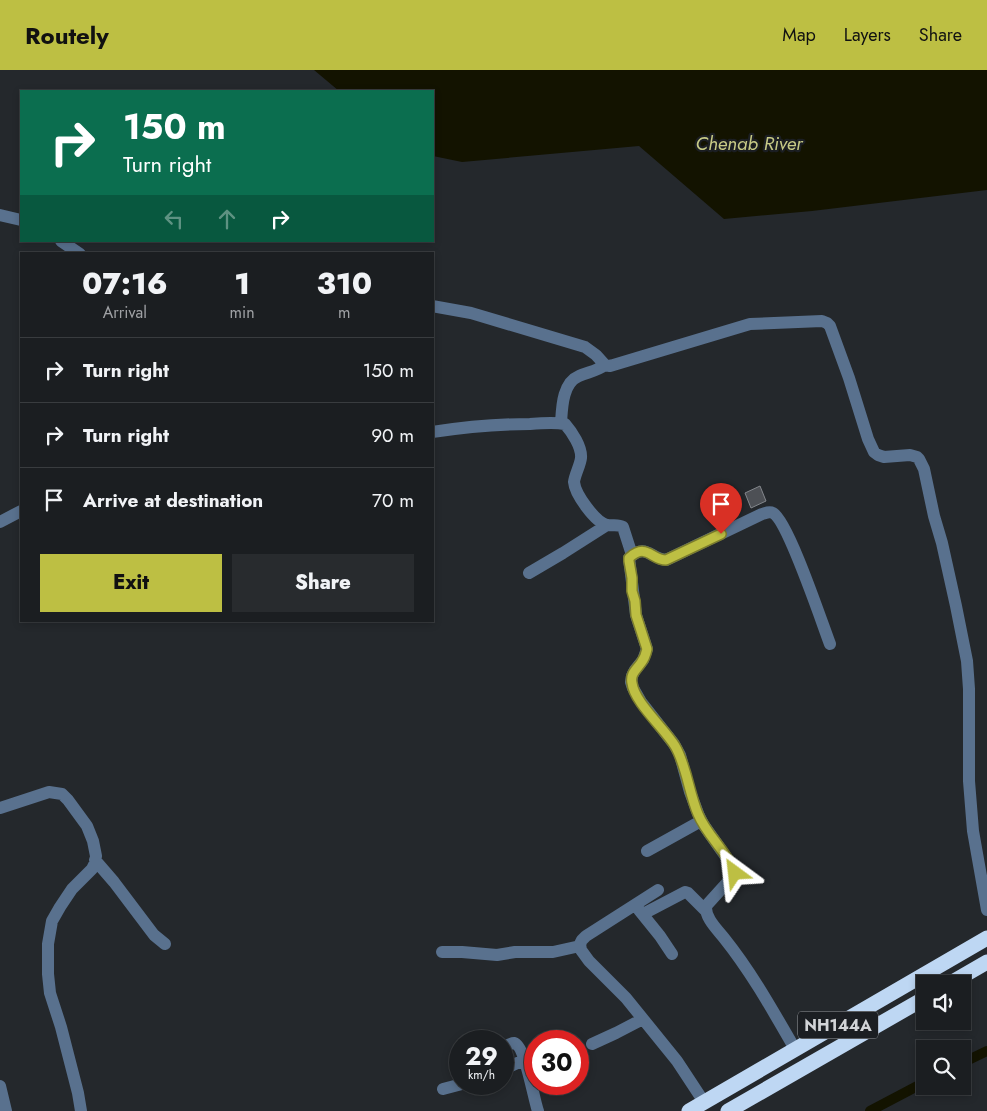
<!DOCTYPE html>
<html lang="en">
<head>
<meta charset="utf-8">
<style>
	:root { --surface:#1b1e21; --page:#282b2e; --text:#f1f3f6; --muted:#a0a2a5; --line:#393c3f; --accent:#bdbf43 }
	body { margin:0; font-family:Jost,sans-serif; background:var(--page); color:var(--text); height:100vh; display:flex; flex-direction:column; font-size:19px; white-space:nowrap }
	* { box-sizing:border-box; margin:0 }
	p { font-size:16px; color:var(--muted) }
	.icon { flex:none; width:28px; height:28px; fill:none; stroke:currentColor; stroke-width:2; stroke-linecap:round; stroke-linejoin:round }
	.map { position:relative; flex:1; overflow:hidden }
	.sheet { position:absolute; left:20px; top:182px; width:414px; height:370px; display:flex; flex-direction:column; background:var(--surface); border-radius:0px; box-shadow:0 2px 8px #0003,0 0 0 1px var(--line) }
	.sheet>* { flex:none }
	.top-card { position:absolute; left:20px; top:20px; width:414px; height:152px; border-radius:0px; box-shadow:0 2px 8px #0003,0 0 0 1px var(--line); background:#0b6e4f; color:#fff; overflow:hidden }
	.buttons { position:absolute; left:916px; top:905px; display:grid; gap:10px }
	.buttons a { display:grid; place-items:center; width:55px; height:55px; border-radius:0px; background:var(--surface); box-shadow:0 2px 8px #0003,0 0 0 1px var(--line); font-size:25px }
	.speed { position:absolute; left:449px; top:960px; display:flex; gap:10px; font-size:25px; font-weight:700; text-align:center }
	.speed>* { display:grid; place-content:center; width:65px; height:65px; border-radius:50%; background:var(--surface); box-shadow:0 2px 8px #0003,0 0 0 1px var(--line); line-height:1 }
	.speed small { font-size:12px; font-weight:400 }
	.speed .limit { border:8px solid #d22; background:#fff; color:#111 }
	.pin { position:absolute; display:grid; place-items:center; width:42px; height:42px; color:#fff; margin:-51px -21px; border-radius:50% 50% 50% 0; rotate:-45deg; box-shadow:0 0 5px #0007 }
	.pin .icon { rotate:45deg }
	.me { position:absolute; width:55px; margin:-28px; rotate:330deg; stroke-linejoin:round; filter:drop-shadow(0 0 4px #0008) }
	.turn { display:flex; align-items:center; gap:18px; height:105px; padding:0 20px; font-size:22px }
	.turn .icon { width:65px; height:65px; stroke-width:2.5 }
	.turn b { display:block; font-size:35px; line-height:42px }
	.lanes { display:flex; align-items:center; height:48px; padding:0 20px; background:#0003; justify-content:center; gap:25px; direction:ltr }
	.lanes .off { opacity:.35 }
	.eta { display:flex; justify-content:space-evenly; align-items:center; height:85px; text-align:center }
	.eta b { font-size:30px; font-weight:800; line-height:35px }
	.action { display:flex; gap:10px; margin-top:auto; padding:10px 20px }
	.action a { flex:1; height:58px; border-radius:0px; background:var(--accent); color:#111; font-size:20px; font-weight:800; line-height:58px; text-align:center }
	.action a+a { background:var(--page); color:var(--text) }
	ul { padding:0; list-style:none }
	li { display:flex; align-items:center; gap:15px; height:65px; padding:0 20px; border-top:1px solid var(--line) }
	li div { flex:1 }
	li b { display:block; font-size:19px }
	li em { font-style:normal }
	header { display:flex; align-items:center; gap:30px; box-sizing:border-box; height:70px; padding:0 25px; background:var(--accent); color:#111 }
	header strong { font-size:24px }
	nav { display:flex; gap:28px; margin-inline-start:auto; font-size:18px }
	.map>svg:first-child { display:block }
	.water { fill:#131300 }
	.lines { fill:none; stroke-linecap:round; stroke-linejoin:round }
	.canal { stroke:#131300; stroke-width:10 }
	.building { fill:#4d5055; stroke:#83878c }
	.minor { stroke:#59718e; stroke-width:12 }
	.highway { stroke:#bed7f3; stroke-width:15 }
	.route-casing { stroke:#7b7c2c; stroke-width:12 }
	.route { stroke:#bdbf43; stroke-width:9 }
	.labels { text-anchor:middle; stroke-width:4.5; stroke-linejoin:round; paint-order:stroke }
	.shield { fill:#1b1e22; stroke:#9b9da1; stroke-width:1 }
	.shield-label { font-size:16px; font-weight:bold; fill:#d2d4d7 }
	.water-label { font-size:19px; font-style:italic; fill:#c7ca86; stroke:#1b1e22 }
</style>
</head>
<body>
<header>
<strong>Routely</strong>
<nav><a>Map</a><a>Layers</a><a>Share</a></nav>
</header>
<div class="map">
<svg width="987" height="1041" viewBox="0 0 987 1041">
	<rect width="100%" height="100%" fill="#24282c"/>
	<path class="water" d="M314 0H987V120L812 141 724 149 639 76 462 92 433 86 432 21H339Z"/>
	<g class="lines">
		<path class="canal" d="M962 993 987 981
			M870 1041 925 1012"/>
	</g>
	<path class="building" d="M760 416 766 431 751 438 745 423Z"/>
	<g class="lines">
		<path class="minor" d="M0 145 21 150
			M61 171 80 184
			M432 236 471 243 585 277 596 285 605 295 610 296 750 254 822 251 827 253 830 256 849 308 868 369 874 382 878 385 884 387 910 385 917 387 919 389 924 399 934 446 942 473 956 536 967 591 969 619V711L973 761 987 840
			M561 353C562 339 562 313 579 306 588 302 597 301 605 295
			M432 362C465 357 497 354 530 354 542 353 554 352 565 354 572 362 582 377 581 388 580 396 575 404 574 412 575 424 595 452 607 455 613 456 618 454 623 457L632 485
			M0 452 21 441
			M529 503 563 483 607 455
			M0 738 49 722 62 724 68 730 87 756 93 771 96 786 95 793 92 799 72 819 60 837 52 851 48 874V904L50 923 61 957 78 1023 81 1041
			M647 781 701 751
			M95 790 114 812 154 865 165 874
			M658 820 586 866 582 870 580 874 581 880 589 891 626 928 677 991 704 1032
			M639 840 660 866 672 884
			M643 844 685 822 688 823 705 840
			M442 882H462L497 885 515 882H553L580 876
			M592 974 616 963 643 949
			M502 978C505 977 510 973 514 973 525 975 534 1031 538 1041
			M795 979C773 941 752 903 724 868 717 859 705 848 706 836L734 805V800L731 794 703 754 699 746 690 722 680 685 674 674 641 632 633 618 631 612 632 606 635 600 643 590 647 579 636 545 629 488C647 472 650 489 666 490L762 444C766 443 769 441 773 443 788 451 822 553 830 574
			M502 1000 524 990
			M0 1016 6 1041
			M443 1019 462 1014"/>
		<path class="highway" d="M949 914 987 892
			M689 1041 987 868
			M728 1041 925 928"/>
	</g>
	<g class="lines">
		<g class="route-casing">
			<path id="route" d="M721 464 666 490C651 490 647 472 629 488V491L632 508V521L635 531 636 545 647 579C646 584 644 589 641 593 636 600 630 604 632 613 634 632 665 659 675 676 686 694 689 723 698 744 707 766 727 781 735 803"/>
		</g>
		<use href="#route" class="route"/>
	</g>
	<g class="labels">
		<rect class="shield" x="798" y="941.5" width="80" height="27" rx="4"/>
		<g class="shield-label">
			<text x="838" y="961">NH144A</text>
		</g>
		<g class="water-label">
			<text x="749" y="80">Chenab River</text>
		</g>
	</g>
</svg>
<div class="buttons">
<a><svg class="icon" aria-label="sound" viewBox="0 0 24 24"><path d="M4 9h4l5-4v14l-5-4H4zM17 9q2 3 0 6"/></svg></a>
<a><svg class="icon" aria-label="search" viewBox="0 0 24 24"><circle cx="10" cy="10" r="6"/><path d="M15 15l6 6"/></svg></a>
</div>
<div class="speed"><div>29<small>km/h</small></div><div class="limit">30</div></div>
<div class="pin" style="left:721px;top:464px;background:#d93025"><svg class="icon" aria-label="arrive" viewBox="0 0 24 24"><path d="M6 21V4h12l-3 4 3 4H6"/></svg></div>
<svg class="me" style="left:735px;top:803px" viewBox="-20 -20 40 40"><path d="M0-17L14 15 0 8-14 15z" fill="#bdbf43" stroke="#fff" stroke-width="4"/></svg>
<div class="top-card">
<div class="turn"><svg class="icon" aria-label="right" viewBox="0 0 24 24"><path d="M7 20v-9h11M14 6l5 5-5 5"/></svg><div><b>150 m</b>Turn right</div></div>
<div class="lanes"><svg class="icon off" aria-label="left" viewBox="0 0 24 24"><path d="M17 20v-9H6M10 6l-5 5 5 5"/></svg><svg class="icon off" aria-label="ahead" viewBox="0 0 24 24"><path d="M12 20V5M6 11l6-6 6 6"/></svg><svg class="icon" aria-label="right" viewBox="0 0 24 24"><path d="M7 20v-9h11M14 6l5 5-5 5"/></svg></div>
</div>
<section class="sheet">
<div class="eta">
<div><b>07:16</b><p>Arrival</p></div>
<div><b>1</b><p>min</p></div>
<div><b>310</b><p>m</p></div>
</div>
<ul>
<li><svg class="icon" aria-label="right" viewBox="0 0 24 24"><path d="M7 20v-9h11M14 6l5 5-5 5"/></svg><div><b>Turn right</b></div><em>150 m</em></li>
<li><svg class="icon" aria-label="right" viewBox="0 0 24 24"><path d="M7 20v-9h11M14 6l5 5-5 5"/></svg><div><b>Turn right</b></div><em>90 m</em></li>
<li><svg class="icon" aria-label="arrive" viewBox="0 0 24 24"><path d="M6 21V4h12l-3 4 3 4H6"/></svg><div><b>Arrive at destination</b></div><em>70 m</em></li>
</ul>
<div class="action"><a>Exit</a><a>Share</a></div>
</section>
</div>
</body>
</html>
